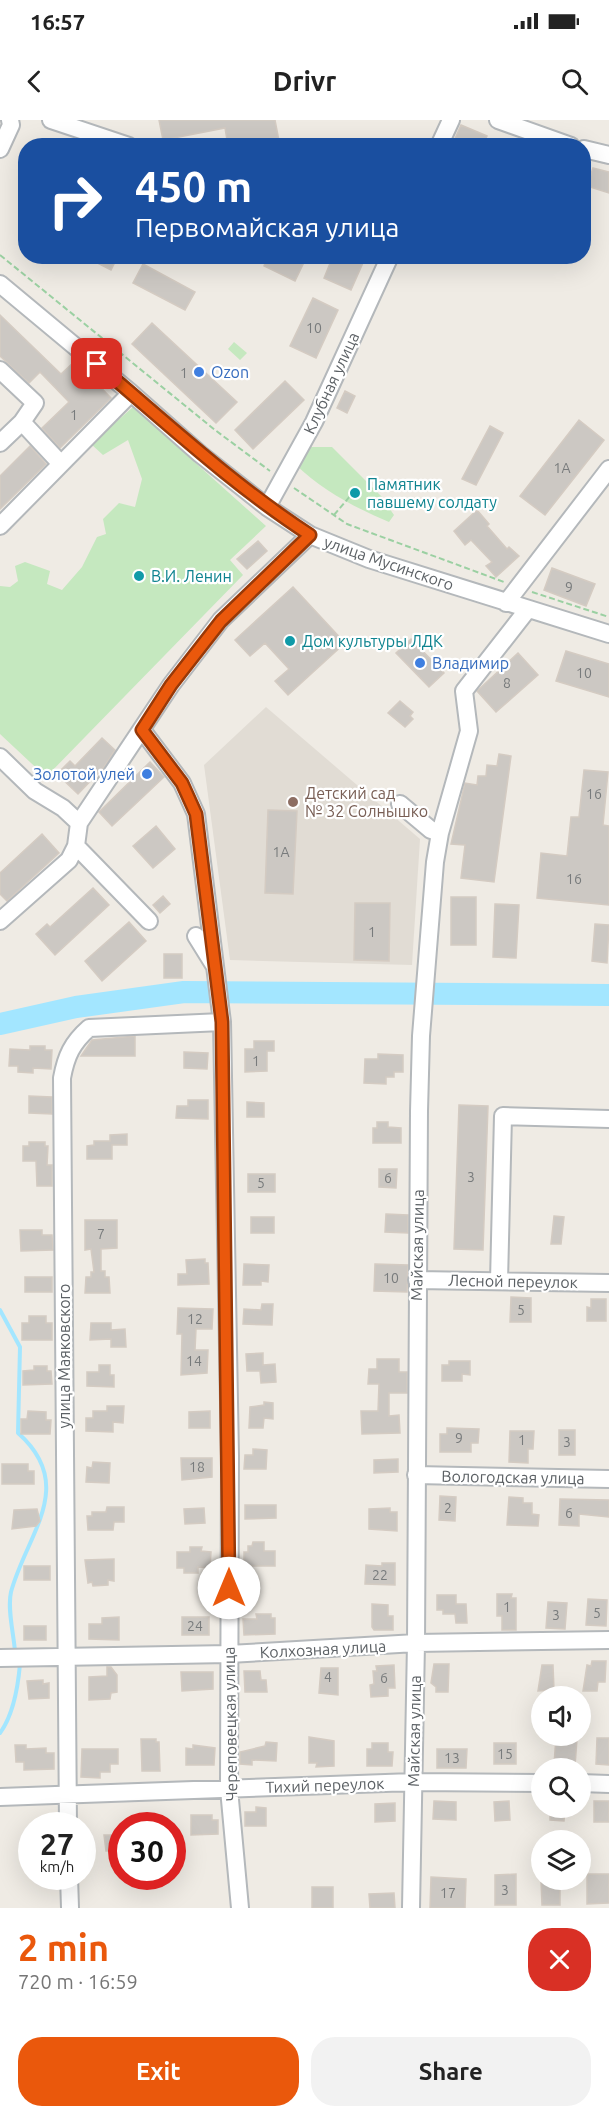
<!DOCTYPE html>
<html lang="en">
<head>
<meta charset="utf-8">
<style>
	:root { --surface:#fff; --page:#f2f2f2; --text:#222; --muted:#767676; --accent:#ea580c }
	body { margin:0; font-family:Ubuntu,sans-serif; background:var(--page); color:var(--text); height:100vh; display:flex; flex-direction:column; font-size:22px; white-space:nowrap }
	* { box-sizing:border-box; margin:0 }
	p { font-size:20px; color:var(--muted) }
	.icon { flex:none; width:33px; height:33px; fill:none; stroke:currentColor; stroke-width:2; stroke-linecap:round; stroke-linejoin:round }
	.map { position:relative; height:1788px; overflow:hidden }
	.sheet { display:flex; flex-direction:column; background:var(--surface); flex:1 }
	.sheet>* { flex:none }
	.banner { position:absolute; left:18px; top:18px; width:573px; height:126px; border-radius:24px; box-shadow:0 6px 24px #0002; background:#1a4fa0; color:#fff; overflow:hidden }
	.controls { position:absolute; left:531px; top:1566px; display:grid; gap:12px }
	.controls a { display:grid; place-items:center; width:60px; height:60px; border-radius:50%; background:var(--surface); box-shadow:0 6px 24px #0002; font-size:30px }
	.speed { position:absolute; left:18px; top:1692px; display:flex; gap:12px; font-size:30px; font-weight:700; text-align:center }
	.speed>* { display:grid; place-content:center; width:78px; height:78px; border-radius:50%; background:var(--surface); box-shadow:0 6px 24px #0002; line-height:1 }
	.speed small { font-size:15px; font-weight:400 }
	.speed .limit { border:9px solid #d22; background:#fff; color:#111 }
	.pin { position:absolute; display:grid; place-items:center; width:51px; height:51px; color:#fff; margin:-26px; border-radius:12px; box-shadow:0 3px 9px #0006 }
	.me { position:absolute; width:66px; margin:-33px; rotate:0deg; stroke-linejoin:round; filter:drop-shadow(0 0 4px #0008) }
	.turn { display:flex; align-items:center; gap:21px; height:126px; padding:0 18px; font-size:27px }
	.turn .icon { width:78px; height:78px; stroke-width:2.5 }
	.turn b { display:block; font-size:42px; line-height:51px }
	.round { display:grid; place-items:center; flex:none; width:63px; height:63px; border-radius:24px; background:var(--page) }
	.headline { display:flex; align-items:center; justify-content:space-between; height:102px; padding:0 18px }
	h1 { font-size:36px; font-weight:700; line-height:45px; color:var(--accent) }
	.cta { display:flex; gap:12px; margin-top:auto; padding:12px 18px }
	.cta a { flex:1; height:69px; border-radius:24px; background:var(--accent); color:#fff; font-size:24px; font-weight:700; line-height:69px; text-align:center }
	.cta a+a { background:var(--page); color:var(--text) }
	.status { display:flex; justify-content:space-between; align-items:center; height:42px; padding:0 30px; background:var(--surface); direction:ltr }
	.status svg { height:16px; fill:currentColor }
	header { display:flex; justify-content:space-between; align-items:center; height:78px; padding:0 18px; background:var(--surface); font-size:27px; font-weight:700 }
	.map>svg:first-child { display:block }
	.education { fill:#e1dcd4 }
	.green { fill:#c5e8bf }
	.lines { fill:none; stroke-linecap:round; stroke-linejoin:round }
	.stream { stroke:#a3e6ff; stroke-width:4 }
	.river { stroke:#a3e6ff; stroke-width:22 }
	.building { fill:#ccc8c3; stroke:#d4cbc2; stroke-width:1.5 }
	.minor-casing { stroke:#b4b8bb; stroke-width:20 }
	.path { stroke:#9bd0a2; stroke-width:2; stroke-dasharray:6 3; stroke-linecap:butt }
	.minor { stroke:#fff; stroke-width:16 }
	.route-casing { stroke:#983908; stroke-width:15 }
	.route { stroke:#ea580c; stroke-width:10 }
	.shop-dot { fill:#3f7fe0; stroke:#fff; stroke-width:2 }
	.culture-dot { fill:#0f9aa8; stroke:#fff; stroke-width:2 }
	.education-dot { fill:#8d6e63; stroke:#fff; stroke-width:2 }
	.labels { text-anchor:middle; stroke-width:4.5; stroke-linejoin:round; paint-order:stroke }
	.number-label { font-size:14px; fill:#787b7c }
	.shop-label { font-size:16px; fill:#366cbe; stroke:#fff; text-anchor:start }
	.street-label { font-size:16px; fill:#5c6165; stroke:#fff }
	.culture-label { font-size:16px; fill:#0d838f; stroke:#fff; text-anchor:start }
	.education-label { font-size:16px; fill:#785e54; stroke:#fff; text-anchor:start }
</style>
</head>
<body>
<div class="status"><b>16:57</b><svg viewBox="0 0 49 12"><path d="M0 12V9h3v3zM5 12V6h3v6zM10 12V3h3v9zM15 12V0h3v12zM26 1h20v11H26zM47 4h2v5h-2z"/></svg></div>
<header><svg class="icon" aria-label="back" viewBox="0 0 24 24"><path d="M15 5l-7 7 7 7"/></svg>Drivr<svg class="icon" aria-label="search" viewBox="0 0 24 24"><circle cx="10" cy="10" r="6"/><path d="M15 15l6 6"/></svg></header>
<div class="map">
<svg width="609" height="1788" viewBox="0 0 609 1788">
	<rect width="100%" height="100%" fill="#efebe4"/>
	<path class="education" d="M266 587 420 719 412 845 230 840 204 645Z"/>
	<path class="green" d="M234 222 247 233 240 240 228 229Z
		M133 287 266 406 230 440 243 455 46 657 0 614V466L10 467 18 461 15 446 25 442 50 451 47 464 62 470 82 447 97 417 106 414 103 399 119 383 135 387 142 359 128 320 103 335 91 324Z
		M309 327H332L381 376 394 395 389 402C354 387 323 371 295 344Z"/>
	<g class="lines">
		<path class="stream" d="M0 1190 20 1227 18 1313C78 1366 26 1415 11 1472 7 1489 14 1515 15 1532
			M0 1613C14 1594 18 1567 20 1544"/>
		<path class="river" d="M0 904 76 887 184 872 609 875"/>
	</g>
	<path class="building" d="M159 0H275L280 26H228L225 8 163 20Z
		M461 5 487 16 483 26H463L454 21Z
		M593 48 609 52V73L587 66Z
		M84 136H118L111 150Z
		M268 136H307L295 161 264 146Z
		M333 136H366L351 170 324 158Z
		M143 144 195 172 185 190 133 163Z
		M313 178 338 190 316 238 290 226Z
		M0 195 61 254 75 241 111 278 60 328 42 308 69 282 40 252 29 263 0 236Z
		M152 203 237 282 216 303 132 224Z
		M285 261 304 280 253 329 235 310Z
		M345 271 355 276 347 293 337 288Z
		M579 300 604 320 545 395 520 376Z
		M490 306 503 313 476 365 462 359Z
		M30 326 46 344 0 389V356Z
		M477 390 489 404 487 406 507 429 509 427 519 436 496 457 486 446 492 442 471 420 465 425 454 411Z
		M258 421 267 431 247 449 237 439Z
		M552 448 595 464 586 486 544 470Z
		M293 467 345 523 288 575 275 561 289 549 265 523 250 536 235 520Z
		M411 519 444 553 429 567 396 533Z
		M566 531 609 544V577L556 561Z
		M518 533 538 555 496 592 477 571Z
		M400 581 413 592 410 596 413 599 405 607 388 593Z
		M102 618 115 630 104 647 78 674 57 654 70 641 75 646Z
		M499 634 511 636 494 762 461 758 465 725 451 724 465 663 477 665 478 656H486L487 645 497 646Z
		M150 642 164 657 112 706 99 692Z
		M584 650 608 652 603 705 609 706V785L537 778 541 733 567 736 571 697H579Z
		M268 690 297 691 293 774 265 773Z
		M156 706 175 729 153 748 133 726Z
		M42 714 59 733 7 781 0 774V753Z
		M93 768 109 785 55 835 36 814 47 804 50 807Z
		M163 776 170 784 160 793 153 785Z
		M451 777H476V825H451Z
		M355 783H390L389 841 354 840Z
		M495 784 519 785 516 838 493 837Z
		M129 802 146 821 102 861 85 841Z
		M595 804 609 805 607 843 592 841Z
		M164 834H182V858H164Z
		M135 916V936H81L92 920Z
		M254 921H274V931H267V951L245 952V929H254Z
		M30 926H45V930H52L51 949 33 948V953L18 952V946H9L10 929 30 930Z
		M184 932 208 933 207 949 184 948Z
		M378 934 403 935V952H394V957H386V964L364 963 365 939H378Z
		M29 976 52 977V994L29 993Z
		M188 980H208V999L176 998 177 986H188Z
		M247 982 264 983V997H247Z
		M459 985 488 986 483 1130 454 1129Z
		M377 1002H388V1007L401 1008V1023H373V1008H377Z
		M127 1014V1025H112V1039H87V1026L94 1025V1021H110V1015Z
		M29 1022H45V1026H48L47 1045H52V1066H37L36 1041H23V1026H29Z
		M379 1049H397L396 1068 379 1067Z
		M248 1054H275V1072H248Z
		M386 1094 408 1095V1113L385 1112Z
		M554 1096 564 1097 561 1124H551Z
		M251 1097H274V1113H251Z
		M85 1100H117V1128L101 1129V1151H105V1157H109L110 1173H85L86 1157H91V1152H94L91 1129 85 1130Z
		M20 1110H42V1115H52L53 1130 21 1131Z
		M205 1139V1143H208L209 1164 178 1165V1154H187L186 1140Z
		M244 1144 269 1145 268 1162 261 1161V1165H243Z
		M375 1144 408 1145 407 1172 374 1171Z
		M25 1157H52V1172H25Z
		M511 1177 531 1178V1202H510Z
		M591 1179H606V1201H587V1187L591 1188Z
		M262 1184H273L272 1205 243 1204 244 1189 261 1190Z
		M178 1188 213 1189 212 1209H196L195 1230H208L207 1253 181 1255 182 1214H177Z
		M29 1196H46V1203H52V1220H22V1203H29Z
		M91 1203H111V1210L125 1209 126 1227H111V1219L90 1220Z
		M263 1233V1245L275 1244 276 1262 261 1263 260 1251H247L246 1234Z
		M377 1239H399V1252H407V1273H389V1296L399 1295 400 1313 362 1314 361 1291H378L379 1264H368L369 1249H377Z
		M449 1241H470V1255L462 1254V1261H442V1245H449Z
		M99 1245H110V1255H114V1267L87 1266V1252H99Z
		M34 1246H47V1251H51L52 1264 23 1265V1251L34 1250Z
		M264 1282 273 1283V1299L264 1298 263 1308H249L250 1287 264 1285Z
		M107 1286H124L123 1303 113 1302V1312L86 1311V1298H93V1291H107Z
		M28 1291 46 1292V1300H51L50 1314H21V1299H27Z
		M210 1291V1308H189V1292Z
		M447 1308 479 1309 478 1323H471V1332H440V1314H447Z
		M559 1310H575V1335H559Z
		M510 1311H534L533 1329H528V1343L509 1342Z
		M253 1329 267 1330 266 1349H244L245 1335H253Z
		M181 1338H212V1357L182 1360Z
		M398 1339V1352L374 1353V1340Z
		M93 1342 110 1343 109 1363 86 1362 87 1347 92 1348Z
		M2 1344H28V1351H34V1364H2Z
		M440 1376 456 1377 455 1401 439 1400Z
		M509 1377 523 1378V1383H532V1394L539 1395 538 1406 507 1405Z
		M560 1379 609 1380V1397L579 1394V1406L559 1405Z
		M245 1385H276V1398L245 1399Z
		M107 1387H124V1402H114L113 1410H88L87 1396H92V1392H106Z
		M204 1388 205 1403 185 1404 184 1389Z
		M390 1388V1392H397V1411L369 1409V1389Z
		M37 1389 40 1401 36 1406 12 1409 14 1390Z
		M253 1422H264V1431H275V1446H244V1432H248V1426H252Z
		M190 1427H202L201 1431 211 1432 210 1448 198 1447V1453H184V1448H177V1432H190Z
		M114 1439V1461L108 1460V1465L93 1466 92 1462 88 1463 85 1440Z
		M382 1443H395V1465L365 1464 366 1445 382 1446Z
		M24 1446H50V1460H24Z
		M497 1474H512L511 1478H516V1510H502V1496H497Z
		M437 1475H456V1484H466L467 1503H456L455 1494H443V1490H437Z
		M588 1479 607 1480 606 1506 586 1505Z
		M548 1482 567 1483 565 1509 546 1508Z
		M372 1484 388 1485V1496H393V1510H374L372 1507Z
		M256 1494H271V1498H275V1514L244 1515 243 1499H257Z
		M119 1497V1520L89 1519V1504H102V1498Z
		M182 1497H209V1515H182Z
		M24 1506H46V1520H24Z
		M592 1541H606L605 1562H598L597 1571H583L587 1545 591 1546Z
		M434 1544H449L448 1572H436V1567L431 1563Z
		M394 1545 395 1568H388V1576L371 1577 370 1565 374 1564 373 1551H377L376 1546Z
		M542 1545H553L554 1570 538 1571Z
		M107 1547H111L117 1555V1572L111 1573 110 1579 89 1580V1557L107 1556Z
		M321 1548H338V1575L319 1573Z
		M244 1551H260L261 1560H266L267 1572H245Z
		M181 1552H213V1569L182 1571Z
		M43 1560V1564L49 1563V1578L29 1579 27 1561Z
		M309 1617 334 1621V1646L316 1647 317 1643H309Z
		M556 1617 577 1619 575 1646 554 1645Z
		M597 1618H609V1645L596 1644Z
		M141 1619H156V1622H159L160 1651H142Z
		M266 1622 277 1623 276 1641 252 1640V1645L240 1644V1632L265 1626Z
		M372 1623H388V1632H393L392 1646H367V1629H372Z
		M494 1623H516V1644H494Z
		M15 1625H26V1629L46 1628V1633H54V1649L24 1650V1642H16Z
		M193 1625 215 1628 214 1645H186V1628L193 1629Z
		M82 1629H118V1644H110V1652H100V1658L81 1657Z
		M437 1629H467L466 1648H437Z
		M434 1681 456 1682V1700L433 1699Z
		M509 1681 510 1700 495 1701 494 1682Z
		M594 1681H609V1702H594Z
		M395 1683V1701L375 1702V1684Z
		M256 1687 266 1688V1706H245V1692H256Z
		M550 1688H565L564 1701 550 1700Z
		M191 1695H212V1700H218V1714L191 1715Z
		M104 1715H120L121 1730 106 1731Z
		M516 1754V1785H495V1755Z
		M587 1754H609V1783L587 1784Z
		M431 1757 466 1759 465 1788H430Z
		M541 1760H560V1785H542Z
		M312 1767H333V1788H312Z
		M394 1773 395 1788H370L369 1774Z"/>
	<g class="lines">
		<g class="minor-casing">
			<path id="minor" d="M51 0 129 26
				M498 0 571 26
				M439 26 451 0
				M0 29 11 5 10 0
				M584 29 609 35
				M0 164 131 273 200 334 267 387 310 415 369 439 609 514
				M0 250 35 283 22 302
				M0 323 22 302 61 344
				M267 387 314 302 390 136
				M0 406 131 273
				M506 483 609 349
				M142 610 182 663 196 694 222 902 230 1336 229 1669 240 1788
				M0 637 35 671 63 688 79 703
				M400 684 431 710 440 713
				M76 726 149 801
				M0 801 69 740 76 726 79 703 171 565 221 500 310 415
				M196 816 214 845
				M417 1160 609 1163
				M499 1161 503 996 609 999
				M416 1355 609 1359
				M0 1538 229 1534 416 1523 609 1520
				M580 1663 609 1664
				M0 1677 413 1662 542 1663
				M68 1706 62 958C66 936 72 923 89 908L222 902
				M69 1756 70 1788
				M411 1788 416 1523 419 991 421 916 435 742 440 713 469 611 464 571 528 489"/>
		</g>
		<path class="path" d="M0 135 215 310 270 351
			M294 368 347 404 504 462
			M334 395 351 375
			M532 472 609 497"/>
		<use href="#minor" class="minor"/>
	</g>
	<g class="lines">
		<g class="route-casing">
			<path id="route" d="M97 244C167 303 233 365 310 415L221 501 171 565 142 610 182 663 196 694 222 902 229 1468"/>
		</g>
		<use href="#route" class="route"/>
	</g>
	<g class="shop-dot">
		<circle cx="199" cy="252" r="6"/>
		<circle cx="420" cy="543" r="6"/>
		<circle cx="147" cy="654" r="6"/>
	</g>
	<g class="culture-dot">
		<circle cx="355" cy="373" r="6"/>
		<circle cx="139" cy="456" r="6"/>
		<circle cx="290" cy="521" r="6"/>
	</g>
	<circle class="education-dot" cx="293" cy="682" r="6"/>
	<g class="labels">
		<g class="number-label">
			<text x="314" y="213">10</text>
			<text x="184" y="258">1</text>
			<text x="74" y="300">1</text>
			<text x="562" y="353">1А</text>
			<text x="569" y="472">9</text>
			<text x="584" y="558">10</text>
			<text x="507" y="568">8</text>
			<text x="594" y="679">16</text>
			<text x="281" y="737">1А</text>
			<text x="574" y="764">16</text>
			<text x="372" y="817">1</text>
			<text x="256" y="946">1</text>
			<text x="471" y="1062">3</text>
			<text x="388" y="1063">6</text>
			<text x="261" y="1068">5</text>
			<text x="101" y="1119">7</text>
			<text x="391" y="1163">10</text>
			<text x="521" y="1195">5</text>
			<text x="195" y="1204">12</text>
			<text x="194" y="1246">14</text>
			<text x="459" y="1323">9</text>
			<text x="522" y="1325">1</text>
			<text x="567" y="1327">3</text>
			<text x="197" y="1352">18</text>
			<text x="448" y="1393">2</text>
			<text x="569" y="1398">6</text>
			<text x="380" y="1460">22</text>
			<text x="507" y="1492">1</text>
			<text x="597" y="1498">5</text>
			<text x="556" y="1500">3</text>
			<text x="195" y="1511">24</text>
			<text x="328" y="1562">4</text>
			<text x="384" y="1563">6</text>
			<text x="505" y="1639">15</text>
			<text x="452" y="1643">13</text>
			<text x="505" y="1775">3</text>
			<text x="448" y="1778">17</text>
		</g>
		<g class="shop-label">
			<text x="211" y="258">Ozon</text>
			<text x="432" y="549">Владимир</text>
			<text x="135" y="660" text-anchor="end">Золотой улей</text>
		</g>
		<g class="street-label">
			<text transform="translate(331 263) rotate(-65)" y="6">Клубная улица</text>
			<text transform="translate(389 443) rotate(19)" y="6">улица Мусинского</text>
			<text transform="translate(417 1125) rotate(-89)" y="6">Майская улица</text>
			<text transform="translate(513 1161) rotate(1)" y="6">Лесной переулок</text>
			<text transform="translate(64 1236) rotate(-90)" y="6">улица Маяковского</text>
			<text transform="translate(513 1357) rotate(1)" y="6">Вологодская улица</text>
			<text transform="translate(323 1529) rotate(-3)" y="6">Колхозная улица</text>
			<text transform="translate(230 1604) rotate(-91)" y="6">Череповецкая улица</text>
			<text transform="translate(414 1611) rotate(-89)" y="6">Майская улица</text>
			<text transform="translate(325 1665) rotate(-2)" y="6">Тихий переулок</text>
		</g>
		<g class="culture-label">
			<text x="367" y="370">Памятник<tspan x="367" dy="18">павшему солдату</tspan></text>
			<text x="151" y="462">В.И. Ленин</text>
			<text x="302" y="527">Дом культуры ЛДК</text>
		</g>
		<g class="education-label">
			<text x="305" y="679">Детский сад<tspan x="305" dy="18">№ 32 Солнышко</tspan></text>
		</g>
	</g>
</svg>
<div class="controls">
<a><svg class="icon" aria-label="sound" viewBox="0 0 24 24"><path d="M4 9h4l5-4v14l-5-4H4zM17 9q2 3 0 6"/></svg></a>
<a><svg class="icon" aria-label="search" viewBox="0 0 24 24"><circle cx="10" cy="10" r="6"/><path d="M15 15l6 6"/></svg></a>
<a><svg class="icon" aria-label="layers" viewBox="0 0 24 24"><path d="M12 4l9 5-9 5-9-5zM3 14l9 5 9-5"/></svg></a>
</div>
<div class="speed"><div>27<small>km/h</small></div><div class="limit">30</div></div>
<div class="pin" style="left:97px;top:244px;background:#d93025"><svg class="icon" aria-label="arrive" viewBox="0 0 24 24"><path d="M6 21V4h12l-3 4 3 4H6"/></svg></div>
<svg class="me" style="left:229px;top:1468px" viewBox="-20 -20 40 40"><circle r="19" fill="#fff"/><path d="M0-13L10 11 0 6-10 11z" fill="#ea580c"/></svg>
<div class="banner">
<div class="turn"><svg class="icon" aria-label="right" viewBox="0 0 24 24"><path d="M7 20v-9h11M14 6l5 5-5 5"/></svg><div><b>450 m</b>Первомайская улица</div></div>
</div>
</div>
<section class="sheet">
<div class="headline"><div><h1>2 min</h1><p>720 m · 16:59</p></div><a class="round" style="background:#d93025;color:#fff"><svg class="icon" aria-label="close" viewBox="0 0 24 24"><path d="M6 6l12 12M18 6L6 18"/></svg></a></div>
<div class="cta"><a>Exit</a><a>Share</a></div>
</section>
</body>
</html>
